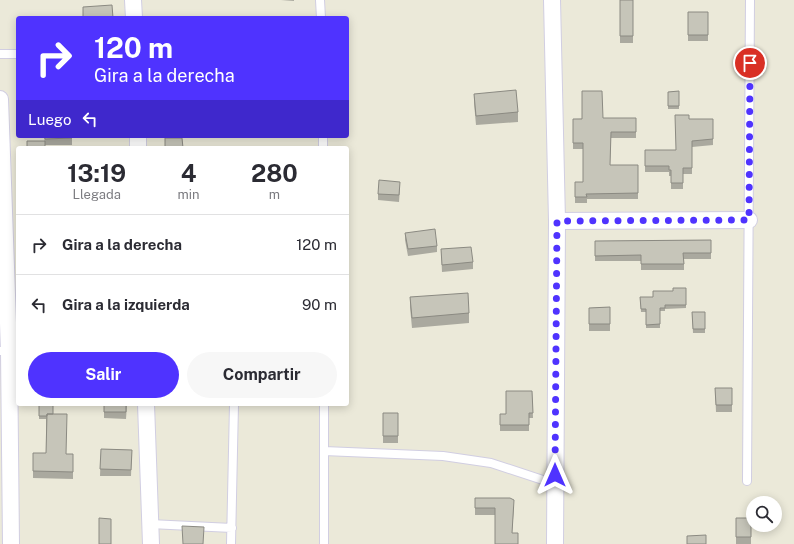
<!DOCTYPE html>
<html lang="es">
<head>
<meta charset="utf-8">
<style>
	:root { --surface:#fff; --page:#f7f7f7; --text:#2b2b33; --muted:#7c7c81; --line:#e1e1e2; --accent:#4f33ff }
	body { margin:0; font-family:"Public Sans",sans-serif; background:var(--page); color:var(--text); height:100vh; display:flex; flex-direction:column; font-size:15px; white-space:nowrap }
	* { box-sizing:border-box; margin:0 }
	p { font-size:13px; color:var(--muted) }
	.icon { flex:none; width:22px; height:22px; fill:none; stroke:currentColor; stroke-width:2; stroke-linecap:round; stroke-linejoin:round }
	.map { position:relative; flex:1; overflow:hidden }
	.panel { position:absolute; left:16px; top:146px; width:333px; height:260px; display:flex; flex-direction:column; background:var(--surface); border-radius:4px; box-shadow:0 2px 10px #0003 }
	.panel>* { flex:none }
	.banner { position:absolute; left:16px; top:16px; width:333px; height:122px; border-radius:4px; box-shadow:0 2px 10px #0003; background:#4f33ff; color:#fff; overflow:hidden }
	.buttons { position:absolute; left:746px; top:496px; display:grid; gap:8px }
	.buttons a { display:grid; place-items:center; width:36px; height:36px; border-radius:50%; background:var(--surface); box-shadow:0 2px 10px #0003; font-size:20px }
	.pin { position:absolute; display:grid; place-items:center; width:34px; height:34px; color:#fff; margin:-17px; border:2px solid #fff; border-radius:50%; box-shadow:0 1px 4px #0007 }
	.me { position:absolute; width:44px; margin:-22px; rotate:0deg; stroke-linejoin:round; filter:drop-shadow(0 0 3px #0008) }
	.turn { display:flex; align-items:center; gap:14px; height:84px; padding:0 12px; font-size:18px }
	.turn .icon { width:52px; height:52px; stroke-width:2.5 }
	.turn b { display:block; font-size:28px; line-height:34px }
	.then { display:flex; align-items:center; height:38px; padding:0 12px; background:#0003; gap:8px; font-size:15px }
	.eta { display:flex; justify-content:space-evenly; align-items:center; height:68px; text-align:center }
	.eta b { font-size:24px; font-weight:700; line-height:28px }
	.primary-button { display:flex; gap:8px; margin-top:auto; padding:8px 12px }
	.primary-button a { flex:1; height:46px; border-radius:24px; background:var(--accent); color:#fff; font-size:16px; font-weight:700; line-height:46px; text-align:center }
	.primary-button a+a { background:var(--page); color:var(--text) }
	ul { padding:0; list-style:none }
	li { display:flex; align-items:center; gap:12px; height:60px; padding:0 12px; border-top:1px solid var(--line) }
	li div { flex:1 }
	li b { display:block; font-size:15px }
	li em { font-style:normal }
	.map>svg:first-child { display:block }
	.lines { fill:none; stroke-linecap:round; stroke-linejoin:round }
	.lane-casing { stroke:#d1cee2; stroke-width:10 }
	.street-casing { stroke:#d1cee2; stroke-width:18 }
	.lane { stroke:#fff; stroke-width:8 }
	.street { stroke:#fff; stroke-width:16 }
	.wall { fill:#aaa99f }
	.building { fill:#c6c5b9; stroke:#8b8a82 }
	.route { stroke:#4f33ff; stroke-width:7; stroke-dasharray:0 12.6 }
</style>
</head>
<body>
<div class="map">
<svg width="794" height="544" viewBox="0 0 794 544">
	<rect width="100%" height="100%" fill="#ebe9d9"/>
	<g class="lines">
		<g class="lane-casing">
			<path id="lane" d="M320 0 321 18
				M0 54H18
				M323 136V148
				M0 351H18
				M324 451 443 456 491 463 555 484
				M747 481 750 0
				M150 524 232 528
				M231 544 234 404
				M324 544V404"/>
		</g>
		<g class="street-casing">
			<path id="street" d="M133 0 134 18
				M552 0 557 221 555 544
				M0 99 9 351 11 544
				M138 136V148
				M557 221 749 220
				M146 404 151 544"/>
		</g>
		<use href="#lane" class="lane"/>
		<use href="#street" class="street"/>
	</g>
	<path class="wall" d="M281 0H294V1Z
		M620 0H633V43H620Z
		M688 12H708V41H688Z
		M679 91V109H668V92Z
		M474 94 518 112V122L476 125 474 103Z
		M603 118H636V138H611L610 165H638V199H587V203H575V182H583V149H573V119Z
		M689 119H713V145L692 147V174H683V189H671V176H669V172H645V150H676Z
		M44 136H72V145H45Z
		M400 188 399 202 378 200V194Z
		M405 233 437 246V252L408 256 405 240Z
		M711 240V259H684V270H641V261H595V241Z
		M441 249 473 262V269L442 272Z
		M686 288V308L665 309V311H660V328H646V312H641L640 297H653Z
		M410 297 469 313V323L412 328 410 307Z
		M610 307V331H589V308Z
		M692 312H705V333H693Z
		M715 388H732V412H716Z
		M532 391 533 418H529V431H500V414H506Z
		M39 404 53 414 66 454H73V479L33 478V453H46V419H39Z
		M104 404H127L126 419 104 418Z
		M383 413H398V443H383Z
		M101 449 132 450 131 476H100Z
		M475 498 514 507 512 533 495 515H475Z
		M736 518H751V544H736Z"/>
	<path class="building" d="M620 0H633V36H620Z
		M112 5 113 18H83V7Z
		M688 12H708V35H688Z
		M516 90 518 112 476 116 474 94Z
		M582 91H602L603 118H636V132H611L610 165H638V193L586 194 587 197H575V182H583V143H573V119H582Z
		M679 91V106H668V92Z
		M675 115H689V119H713V139L692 141V168H683V183H671V170H669V166H645V150H676Z
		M45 136H72V138L45 139Z
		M165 138H182L183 148H165Z
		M27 141H45V148H27Z
		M379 180 400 182 399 195 378 194Z
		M435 229 437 246 408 249 405 233Z
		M711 240V253H683L684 264H641V255L595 256V241Z
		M471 247 473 262 442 265 441 249Z
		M673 288H686V305H665V308H660V324L646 325V309H641L640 297H653V291H673Z
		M468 293 469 313 412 318 410 297Z
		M610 307V324H589V308Z
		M692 312H705V329H693Z
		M715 388H732V405H716Z
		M506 391H532L533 413H529V425H500V414H506Z
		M39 404H53V414H47V416H39Z
		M104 404H126V412H104Z
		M383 413H398V436H383Z
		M47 414H67L66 454H73V472L33 471V453H46Z
		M101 449 132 450 131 470 100 469Z
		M475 498H510L514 500 512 533H518V544H495V508H475Z
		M99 518 111 519V544H99Z
		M736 518H751V537H736Z
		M182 526 204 527 203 544H183Z
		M706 535V544H687V536Z"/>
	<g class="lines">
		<path class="route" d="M555 475 557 221 749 220 750 63"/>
	</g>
</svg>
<div class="buttons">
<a><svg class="icon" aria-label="search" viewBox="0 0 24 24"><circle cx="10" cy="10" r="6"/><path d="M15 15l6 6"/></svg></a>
</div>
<div class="pin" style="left:750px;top:63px;background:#d93025"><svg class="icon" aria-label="arrive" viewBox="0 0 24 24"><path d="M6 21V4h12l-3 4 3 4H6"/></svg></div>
<svg class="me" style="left:555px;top:475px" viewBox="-20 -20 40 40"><path d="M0-17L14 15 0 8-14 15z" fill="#4f33ff" stroke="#fff" stroke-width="4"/></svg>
<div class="banner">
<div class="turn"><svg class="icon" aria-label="right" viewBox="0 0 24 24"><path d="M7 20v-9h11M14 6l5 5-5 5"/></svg><div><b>120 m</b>Gira a la derecha</div></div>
<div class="then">Luego<svg class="icon" aria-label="left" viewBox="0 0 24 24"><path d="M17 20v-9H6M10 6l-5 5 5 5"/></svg></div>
</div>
<section class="panel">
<div class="eta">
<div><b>13:19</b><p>Llegada</p></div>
<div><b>4</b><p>min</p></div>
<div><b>280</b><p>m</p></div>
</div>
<ul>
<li><svg class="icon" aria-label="right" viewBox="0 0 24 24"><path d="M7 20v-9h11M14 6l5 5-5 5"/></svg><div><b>Gira a la derecha</b></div><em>120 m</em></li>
<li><svg class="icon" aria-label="left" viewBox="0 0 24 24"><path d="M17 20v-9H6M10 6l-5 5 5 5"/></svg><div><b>Gira a la izquierda</b></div><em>90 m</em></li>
</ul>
<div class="primary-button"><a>Salir</a><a>Compartir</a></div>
</section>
</div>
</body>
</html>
